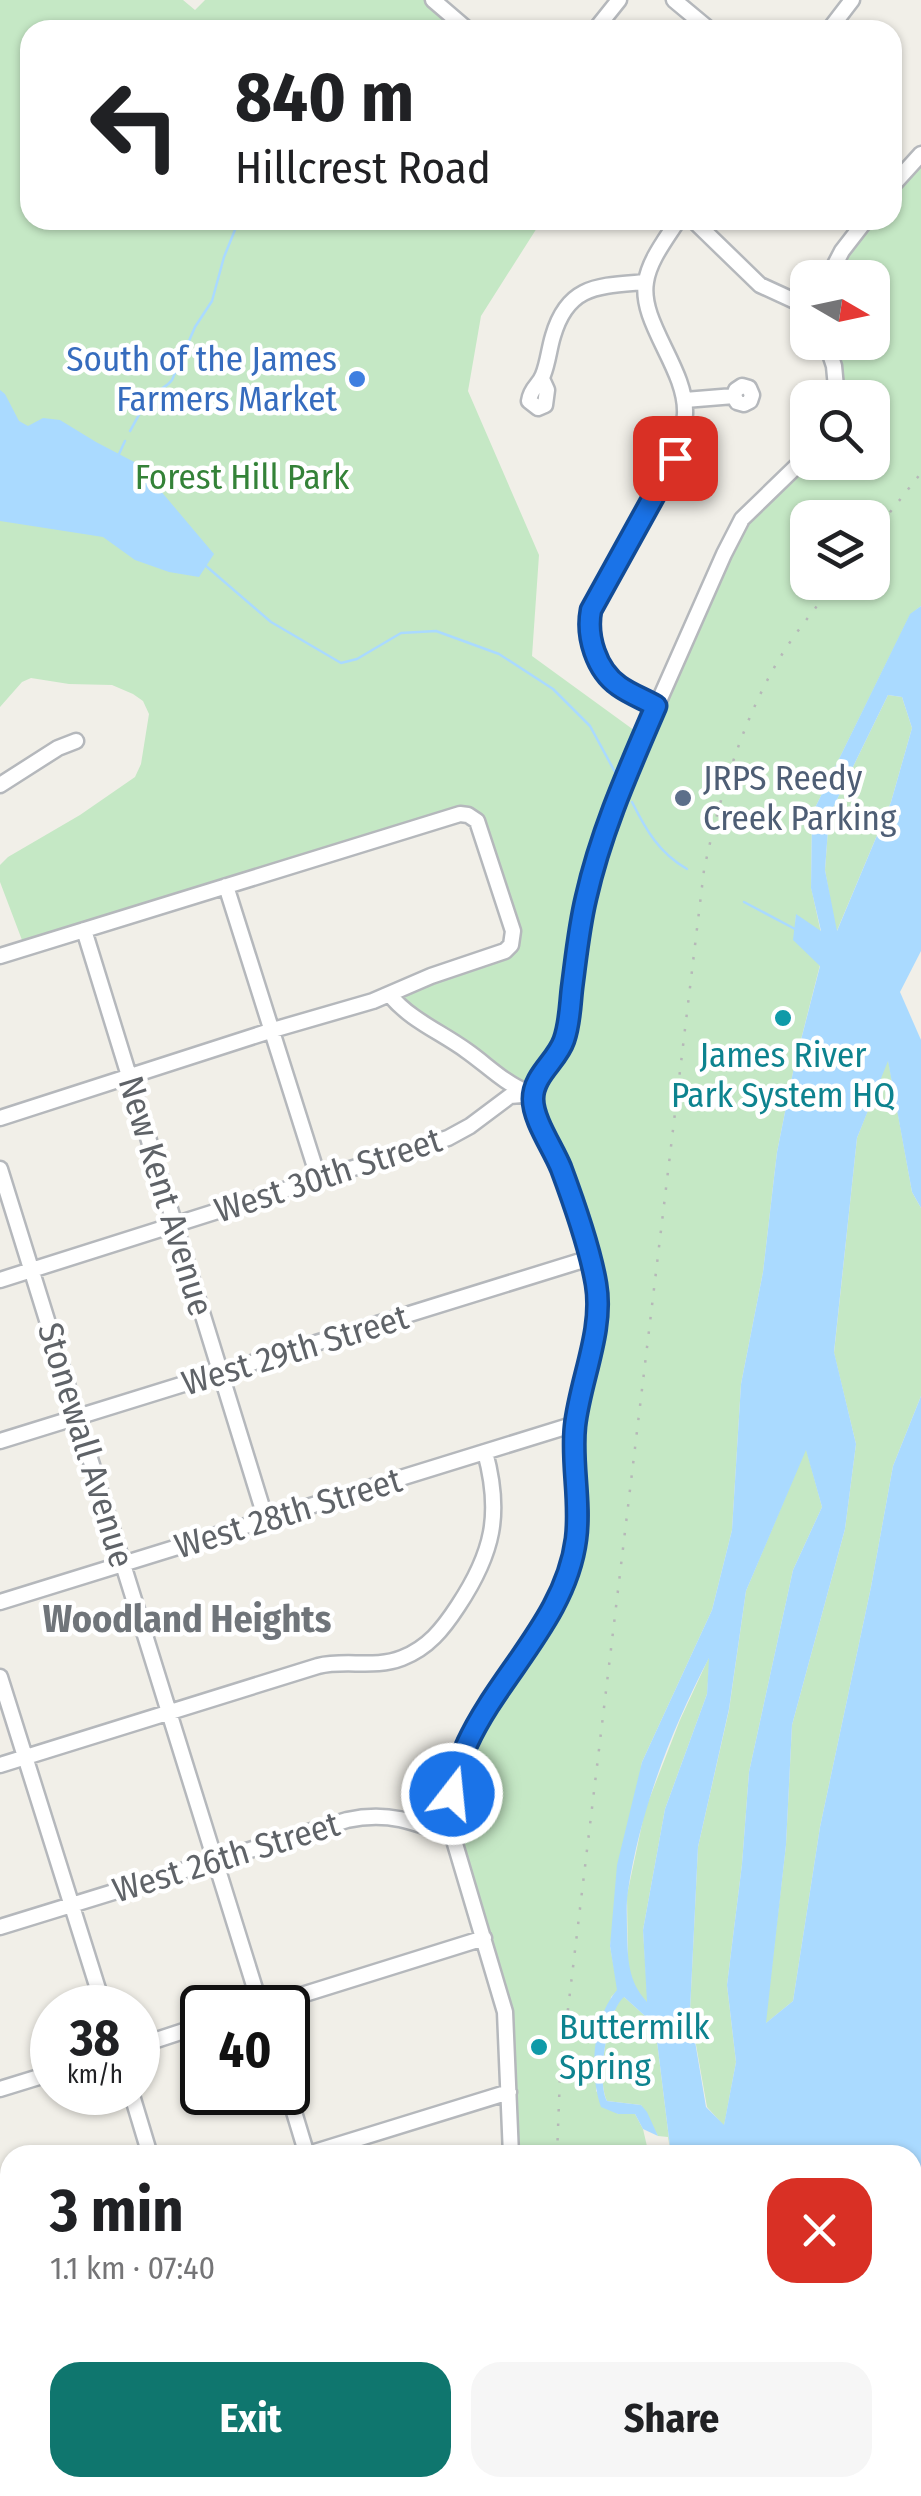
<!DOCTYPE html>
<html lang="en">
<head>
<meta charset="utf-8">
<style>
	:root { --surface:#fff; --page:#f6f6f6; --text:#202124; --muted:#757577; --accent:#0f766e }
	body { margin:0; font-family:"Fira Sans Condensed",sans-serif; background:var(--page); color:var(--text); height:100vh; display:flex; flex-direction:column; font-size:38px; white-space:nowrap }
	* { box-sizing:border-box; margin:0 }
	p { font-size:32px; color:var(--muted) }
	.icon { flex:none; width:55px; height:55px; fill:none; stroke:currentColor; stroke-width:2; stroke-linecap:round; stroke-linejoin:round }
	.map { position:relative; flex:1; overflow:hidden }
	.side { position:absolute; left:0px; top:2145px; width:922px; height:352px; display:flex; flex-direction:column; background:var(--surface); border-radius:30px 30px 0 0; box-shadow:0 2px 8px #0004 }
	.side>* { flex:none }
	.banner { position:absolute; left:20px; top:20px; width:882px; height:210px; border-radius:30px; box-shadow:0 2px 8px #0004; background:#fff; color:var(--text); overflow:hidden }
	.needle { width:65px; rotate:99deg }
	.buttons { position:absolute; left:790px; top:260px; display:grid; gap:20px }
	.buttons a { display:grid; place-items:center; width:100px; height:100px; border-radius:20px; background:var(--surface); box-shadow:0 2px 8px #0004; font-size:50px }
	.speed { position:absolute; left:30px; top:1985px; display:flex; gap:20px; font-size:50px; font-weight:700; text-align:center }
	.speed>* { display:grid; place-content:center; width:130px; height:130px; border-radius:50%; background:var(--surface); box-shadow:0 2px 8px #0004; line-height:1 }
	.speed small { font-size:25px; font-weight:400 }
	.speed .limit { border:5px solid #111; border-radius:15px; background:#fff; color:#111 }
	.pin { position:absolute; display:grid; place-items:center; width:85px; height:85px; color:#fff; margin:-42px; border-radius:20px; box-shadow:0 5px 15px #0006 }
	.me { position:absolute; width:110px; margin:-55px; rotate:16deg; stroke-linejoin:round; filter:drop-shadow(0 0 8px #0008) }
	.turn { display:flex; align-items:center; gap:35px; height:210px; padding:0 50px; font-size:45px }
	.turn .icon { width:130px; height:130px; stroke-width:2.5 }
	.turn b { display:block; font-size:70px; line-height:85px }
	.round { display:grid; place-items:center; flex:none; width:105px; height:105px; border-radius:30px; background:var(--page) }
	.overview { display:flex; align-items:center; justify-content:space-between; height:170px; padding:0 50px }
	h1 { font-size:60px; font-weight:700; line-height:75px }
	.primary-button { display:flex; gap:20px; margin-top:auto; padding:20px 50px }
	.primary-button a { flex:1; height:115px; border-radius:30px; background:var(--accent); color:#fff; font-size:40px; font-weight:700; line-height:115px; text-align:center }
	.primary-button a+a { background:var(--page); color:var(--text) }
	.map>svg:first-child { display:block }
	.green { fill:#c5e8c5; fill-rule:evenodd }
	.water { fill:#aadaff; fill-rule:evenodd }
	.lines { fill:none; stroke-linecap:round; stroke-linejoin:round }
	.stream { stroke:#aadaff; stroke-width:2.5 }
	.minor-casing { stroke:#b5b8bc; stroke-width:19 }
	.major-casing { stroke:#f2c960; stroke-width:22 }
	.minor { stroke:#fff; stroke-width:14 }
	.major { stroke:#fff2af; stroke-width:18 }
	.rail { stroke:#b6b7b8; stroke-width:2.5; stroke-dasharray:2.5 12; stroke-linecap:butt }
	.route-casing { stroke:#114b97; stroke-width:25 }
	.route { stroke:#1a73e8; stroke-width:18 }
	.shop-dot { fill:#3f7fe0; stroke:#fff; stroke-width:4 }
	.service-dot { fill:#5c6f8a; stroke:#fff; stroke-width:4 }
	.culture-dot { fill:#0f9aa8; stroke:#fff; stroke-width:4 }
	.labels { text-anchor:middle; stroke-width:9; stroke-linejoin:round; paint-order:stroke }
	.shop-label { font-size:35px; fill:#366cbe; stroke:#fff; text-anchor:end }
	.park-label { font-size:35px; fill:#348238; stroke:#fff }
	.service-label { font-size:35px; fill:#4e5e75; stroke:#fff; text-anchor:start }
	.culture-label { font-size:35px; fill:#0d838f; stroke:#fff }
	.street-label { font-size:35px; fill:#5f6368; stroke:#fff }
	.neighbourhood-label { font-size:38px; font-weight:bold; fill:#70757a; stroke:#fff }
</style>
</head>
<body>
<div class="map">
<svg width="921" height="2496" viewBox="0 0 921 2496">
	<rect width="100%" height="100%" fill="#f1efe8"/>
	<path class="green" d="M0 0H183L195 10 205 0H433L468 30H30V220H542L481 316 468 391 539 555 532 656 642 736 742 519 808 462H872V398L837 397 826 343 872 342V278L828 277 866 220H892L893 186 921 154V606L910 615 812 814 811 887 821 933 796 915 795 929 820 965 794 1067 777 1152 763 1272 741 1384 732 1530 712 1610 642 1762 610 1946 618 1990 611 1997 596 2091 618 2114H635L643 2129 649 2155H511L506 2021 456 1847V1773L570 1568 575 1449 598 1294 533 1104 390 995 511 945 468 815 25 948 0 882V865L8 857 80 815 135 777 141 764 149 714 143 701 133 694 112 685 69 684 31 678 22 682 0 707ZM808 518H872V582H808Z
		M888 695 902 697 912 728 891 802 836 933 825 870 829 816Z
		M888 1059 912 1192 921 1208V1396L893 1466 871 1587 820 1827 793 2001 765 2024 786 1845 792 1725 845 1529 856 1444 834 1353 857 1138Z
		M806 1448 822 1507 793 1570 749 1772 742 1864 727 1985 736 2062 724 2126 707 2107 690 2011 698 1847 729 1710 746 1591Z
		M710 1655 707 1694 665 1809 643 1930 648 2004 634 1988 628 1966 627 1895 645 1810 680 1720Z
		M623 1996 655 2025 671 2155 668 2137 658 2136 641 2105 607 2101C596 2080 607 2013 623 1996Z"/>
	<path class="water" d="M0 390 5 394 19 421 28 426 43 418 60 420 96 442 138 464 214 554 199 577 169 572 135 560 103 537 0 521Z
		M921 606V951L900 992 921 1040V1208L912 1192 888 1061 857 1138 834 1352 856 1444 845 1529 792 1725 786 1845 766 2023 793 2001 820 1827 871 1587 893 1466 921 1396V2496H666L663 2488H912V2155H671L655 2025 624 1997C607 2011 596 2081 607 2101L641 2105 647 2112 658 2136 643 2129 635 2114H618L601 2107C589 2073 592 2019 617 1990L610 1946 617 1865 642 1762 712 1610 732 1530 741 1384 763 1272 777 1152 794 1067 820 966 793 940 796 914 821 931 811 888 812 814 910 614ZM888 695 902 697 912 728 891 802 837 931 825 870 829 816ZM806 1450 822 1507 793 1570 749 1772 742 1864 727 1985 736 2062 724 2125 706 2107 690 2011 698 1847 729 1709 746 1591ZM709 1658 707 1694 665 1809 643 1930 647 2002C627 1980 628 1958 627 1930 627 1917 626 1904 628 1891 640 1811 671 1730 709 1658Z"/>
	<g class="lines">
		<path class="stream" d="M130 431C137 419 143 405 153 395 160 388 166 388 172 380L195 327 212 301 224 257 239 220
			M119 454 125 441
			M206 566 271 622 341 663 357 659 401 633 436 631 499 654 553 689 590 726 615 772
			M632 802C646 830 659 853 687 869
			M744 902 795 929"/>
		<g class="minor-casing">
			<path id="minor" d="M433 0 468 30
				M674 0 710 30
				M595 30 619 0
				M829 30 852 0
				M892 186 921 154
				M693 220 760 285 808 307
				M828 278 842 251 866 220
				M826 342 834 366 837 398
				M542 379 547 390 545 405 538 408 529 401C531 387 539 386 543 375 548 363 549 349 553 336 568 284 599 286 646 282
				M685 400 734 396 736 390 742 386 749 388 752 395 750 401 744 404 737 402 734 396
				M656 706C643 699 626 693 614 682 593 662 584 629 594 602 611 572 627 543 644 513 661 482 683 451 685 414 687 369 639 323 646 282 649 260 667 238 678 220
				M0 785 58 748 76 741
				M226 886 319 1180
				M84 930 266 1520
				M0 956 460 814 468 815 477 821 513 931 511 945 505 951 431 976 373 1001 273 1030 0 1118
				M390 995C410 1020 441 1032 467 1051 487 1065 504 1083 527 1092
				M0 1169 261 2008
				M0 1280 448 1138 470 1126 510 1096 533 1094
				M0 1441 590 1258
				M0 1602 575 1424
				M0 1677 104 2008
				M0 1765 318 1666C346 1659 374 1669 402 1658 428 1648 443 1629 458 1606 493 1553 502 1514 485 1452
				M0 1927 347 1820C389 1811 415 1822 453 1837
				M260 2008 484 1938
				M138 2046 202 2025
				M0 2089 52 2073
				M131 2092 150 2155
				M288 2092 307 2155
				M305 2155 509 2092
				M511 2155 505 2012 453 1837C436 1741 522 1670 561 1591 590 1532 569 1484 575 1425 580 1384 594 1345 598 1304 598 1275 587 1248 578 1220 572 1200 566 1180 558 1160 550 1141 530 1116 533 1095 535 1074 556 1059 564 1040L586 897 610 816 643 737 724 554 742 519 808 455
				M261 2488 264 2496
				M546 2488 549 2496
				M223 2496 250 2488"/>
		</g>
		<g class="major-casing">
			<path id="major" d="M0 2195 10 2227
				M0 2236 10 2268
				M78 2488 81 2496
				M91 2488 94 2496"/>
		</g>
		<use href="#minor" class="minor"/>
		<use href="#major" class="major"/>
		<path class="rail" d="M872 535 921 473
			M557 2155 560 2076 704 870C720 794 745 710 788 645 803 623 820 603 835 582
			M620 2488 623 2496"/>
	</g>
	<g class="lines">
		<g class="route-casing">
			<path id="route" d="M452 1794C455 1777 459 1760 467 1744 499 1674 566 1618 576 1539 581 1501 571 1463 575 1426 580 1380 604 1331 596 1284 590 1248 574 1203 561 1168 553 1148 533 1120 533 1099 533 1075 557 1061 564 1040 570 1023 570 1005 572 988 576 958 579 927 586 898 601 831 629 769 656 706 644 699 630 694 619 686 596 670 586 636 591 610L675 458"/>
		</g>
		<use href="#route" class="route"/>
	</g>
	<circle class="shop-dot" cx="357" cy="379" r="10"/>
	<circle class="service-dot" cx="683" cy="798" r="10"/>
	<g class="culture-dot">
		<circle cx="783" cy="1018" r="10"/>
		<circle cx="539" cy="2047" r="10"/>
	</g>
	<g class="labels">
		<g class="shop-label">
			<text x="337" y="371">South of the James<tspan x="337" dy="40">Farmers Market</tspan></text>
		</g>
		<g class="park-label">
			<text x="242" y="489">Forest Hill Park</text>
		</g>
		<g class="service-label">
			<text x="703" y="790">JRPS Reedy<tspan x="703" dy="40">Creek Parking</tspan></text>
		</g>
		<g class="culture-label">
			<text x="783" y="1067">James River<tspan x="783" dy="40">Park System HQ</tspan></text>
			<text x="559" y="2039" text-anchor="start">Buttermilk<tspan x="559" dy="40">Spring</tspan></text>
		</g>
		<g class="street-label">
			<text transform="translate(328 1175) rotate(-18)" y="12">West 30th Street</text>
			<text transform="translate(166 1196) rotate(73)" y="12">New Kent Avenue</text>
			<text transform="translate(295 1350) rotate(-17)" y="12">West 29th Street</text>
			<text transform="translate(86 1445) rotate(73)" y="12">Stonewall Avenue</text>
			<text transform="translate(288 1513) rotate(-17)" y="12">West 28th Street</text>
			<text transform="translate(226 1857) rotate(-17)" y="12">West 26th Street</text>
		</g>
		<g class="neighbourhood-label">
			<text x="187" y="1632">Woodland Heights</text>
		</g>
	</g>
</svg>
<div class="buttons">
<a><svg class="needle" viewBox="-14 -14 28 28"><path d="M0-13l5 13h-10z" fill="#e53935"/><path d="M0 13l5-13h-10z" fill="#757577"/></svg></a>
<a><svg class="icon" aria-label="search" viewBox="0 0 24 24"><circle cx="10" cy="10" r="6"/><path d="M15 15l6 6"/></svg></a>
<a><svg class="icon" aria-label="layers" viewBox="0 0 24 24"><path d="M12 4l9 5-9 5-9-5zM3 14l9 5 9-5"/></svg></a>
</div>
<div class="speed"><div>38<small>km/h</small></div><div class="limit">40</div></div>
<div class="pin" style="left:675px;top:458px;background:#d93025"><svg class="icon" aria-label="arrive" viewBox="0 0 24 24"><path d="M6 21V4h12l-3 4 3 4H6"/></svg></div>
<svg class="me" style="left:452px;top:1794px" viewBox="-20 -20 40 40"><circle r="17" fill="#1a73e8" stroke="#fff" stroke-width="3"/><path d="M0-11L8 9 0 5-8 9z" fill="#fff"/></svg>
<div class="banner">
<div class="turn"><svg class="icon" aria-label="left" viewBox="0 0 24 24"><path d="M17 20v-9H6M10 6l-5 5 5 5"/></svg><div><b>840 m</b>Hillcrest Road</div></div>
</div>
<section class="side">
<div class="overview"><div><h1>3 min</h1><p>1.1 km · 07:40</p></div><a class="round" style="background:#d93025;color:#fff"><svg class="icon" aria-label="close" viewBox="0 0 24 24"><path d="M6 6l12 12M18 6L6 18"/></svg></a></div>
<div class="primary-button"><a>Exit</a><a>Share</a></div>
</section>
</div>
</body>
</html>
